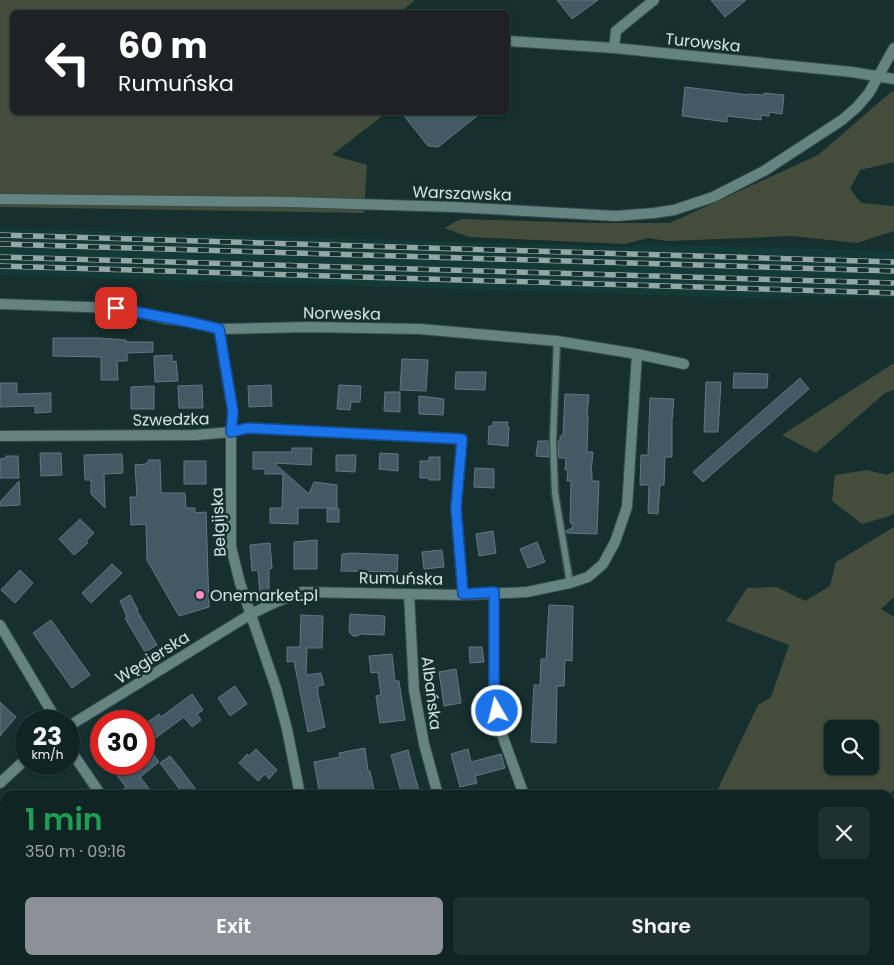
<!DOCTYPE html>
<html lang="en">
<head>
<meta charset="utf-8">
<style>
	:root { --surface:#102423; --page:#1e3030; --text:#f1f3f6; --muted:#9ca4a6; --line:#304141; --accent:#8c9099 }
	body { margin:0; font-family:Poppins,sans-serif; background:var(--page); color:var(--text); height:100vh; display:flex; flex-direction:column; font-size:19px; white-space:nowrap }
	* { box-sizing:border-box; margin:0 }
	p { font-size:16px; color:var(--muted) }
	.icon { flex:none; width:28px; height:28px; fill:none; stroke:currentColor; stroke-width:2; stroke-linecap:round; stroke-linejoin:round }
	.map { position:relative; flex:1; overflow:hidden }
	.side { position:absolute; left:0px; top:790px; width:895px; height:175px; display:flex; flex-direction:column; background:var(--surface); border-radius:15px 15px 0 0; box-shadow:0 1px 4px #0004,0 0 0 1px var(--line) }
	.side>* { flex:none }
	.guide { position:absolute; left:10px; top:10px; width:500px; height:105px; border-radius:8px; box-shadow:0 1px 4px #0004,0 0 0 1px var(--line); background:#202124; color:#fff; overflow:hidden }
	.controls { position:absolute; left:824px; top:720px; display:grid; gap:10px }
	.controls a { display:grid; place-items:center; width:55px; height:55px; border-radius:8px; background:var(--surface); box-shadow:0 1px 4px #0004,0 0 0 1px var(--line); font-size:25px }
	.speed { position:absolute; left:15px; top:710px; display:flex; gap:10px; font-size:25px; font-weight:700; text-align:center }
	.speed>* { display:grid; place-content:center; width:65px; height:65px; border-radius:50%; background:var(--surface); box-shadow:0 1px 4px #0004,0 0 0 1px var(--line); line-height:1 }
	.speed small { font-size:12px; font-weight:400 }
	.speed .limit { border:8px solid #d22; background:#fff; color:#111 }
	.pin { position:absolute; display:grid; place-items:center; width:42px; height:42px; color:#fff; margin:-21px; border-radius:10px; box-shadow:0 2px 8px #0006 }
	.me { position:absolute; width:55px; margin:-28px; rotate:352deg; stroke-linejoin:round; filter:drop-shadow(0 0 4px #0008) }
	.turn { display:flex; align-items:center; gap:18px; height:105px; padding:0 25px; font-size:22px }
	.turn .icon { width:65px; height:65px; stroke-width:2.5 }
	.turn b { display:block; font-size:35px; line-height:42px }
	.round { display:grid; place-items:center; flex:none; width:52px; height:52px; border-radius:8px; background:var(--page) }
	.headline { display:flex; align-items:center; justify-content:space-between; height:85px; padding:0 25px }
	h1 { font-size:30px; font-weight:600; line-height:38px; color:#1e9e55 }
	.primary-button { display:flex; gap:10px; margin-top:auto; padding:10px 25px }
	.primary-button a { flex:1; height:58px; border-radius:8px; background:var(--accent); color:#fff; font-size:20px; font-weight:600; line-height:58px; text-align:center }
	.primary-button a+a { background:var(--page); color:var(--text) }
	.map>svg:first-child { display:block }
	.built { fill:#133a39 }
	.green { fill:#444d3b; fill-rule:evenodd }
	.building { fill:#425a64; stroke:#607984 }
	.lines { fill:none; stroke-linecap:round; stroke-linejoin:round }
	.lane-casing { stroke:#374d4c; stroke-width:9 }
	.street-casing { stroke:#374d4c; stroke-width:12 }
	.lane { stroke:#658381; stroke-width:6 }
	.street { stroke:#658381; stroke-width:10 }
	.rail-casing { stroke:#94a7a6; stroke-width:5.5 }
	.rail { stroke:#15302f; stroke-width:4; stroke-dasharray:11; stroke-linecap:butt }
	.route-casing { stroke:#114b97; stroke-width:12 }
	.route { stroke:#1a73e8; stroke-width:9 }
	.poi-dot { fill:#fd8ebe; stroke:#15302f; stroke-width:2 }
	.labels { text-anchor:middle; stroke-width:5; stroke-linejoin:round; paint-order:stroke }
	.street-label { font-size:16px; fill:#d4e4e3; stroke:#15302f }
	.poi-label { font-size:16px; fill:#d4e4e3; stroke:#15302f; text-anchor:start }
</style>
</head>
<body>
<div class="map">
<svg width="894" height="965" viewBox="0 0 894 965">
	<rect width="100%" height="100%" fill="#15302f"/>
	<path class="built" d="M0 228 631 247 637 244 894 251V298L797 296 786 299 0 275Z
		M894 817V965H738L740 960H890V820Z"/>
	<path class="green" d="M0 0H415L403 10 402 12H12V112L386 113 332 155 367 165 364 213 0 207Z
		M891 92H894V162L860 170 850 189 861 203 894 206V231L857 243 793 236 668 241 648 238 625 244 469 237 444 228 461 219 595 223H670L818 155Z
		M894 363V390L885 393 816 453 782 435Z
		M867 470 887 475 894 471V513L890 516 862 524 832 501 835 475Z
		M894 527V597L881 609 894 617V790L888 795H753L743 791 733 795H715L758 705 771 697 789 645 726 621 747 588 777 587 805 601 830 586 836 562ZM832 729H870V766H832Z
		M894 908V965H833L832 960H890V911Z"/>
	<path class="building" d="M557 0H598L572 19Z
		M711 0H746L725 17Z
		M685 87 749 95V94L764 95V93L784 95 782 114 769 112V116L761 115V120L727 116V122L682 116Z
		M401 112H482L438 147 428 146Z
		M53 338H98L126 340V342H153V352L127 353V361H117L118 380H101V357L53 356Z
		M172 355V362L176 361 178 381 155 382 154 356Z
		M402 359 428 360 426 391 400 390Z
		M456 372H486L485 390 455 389Z
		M734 373 768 374 767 388H733Z
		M800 378 809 389 703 482 693 472Z
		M706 382H721L718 432H704Z
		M0 383H17V394L51 393V412L35 413V406L0 407Z
		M202 385 203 408H179L178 386Z
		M271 385 272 406 249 407 248 386Z
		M339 385 361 386 360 402H351L350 410 337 409Z
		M154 386V409H131V387Z
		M385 392H400V412L384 411Z
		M565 394 589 395 587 416H588L587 452H593L591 473H592V481H599L597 534 567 533 566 531 572 528 573 523H570L571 481H567L568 470H565L566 458H559L558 441H560V436H563Z
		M419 396 444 399 443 415 419 414Z
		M650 398 674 399 672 420V457H665L664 485H660L658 514 648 513 649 485H640L641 455H648Z
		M493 422H508L507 427H509L508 446 488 444 489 426H493Z
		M538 441H548L549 457 536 456Z
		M292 448H312L311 465 274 463 309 494 314 482 337 485V508H298V524L270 523V508H282L283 474H265V469H253V452H292Z
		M40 453H61L62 475 41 476Z
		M380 453 398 454V471L379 469Z
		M122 454 123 473 104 474 105 508 91 494V480H85L84 455Z
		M336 455H356L355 472 336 471Z
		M6 456H18L19 478H0V459L6 458Z
		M429 457H440V480H429V478H420V461H429Z
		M149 460H160L161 493H185L186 508H195V513L206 512 209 607 179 616 147 560 146 524 131 525 130 497H137L135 465 146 464Z
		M184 461H206V484H184Z
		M475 468 494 469V488L474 487Z
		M19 481 20 505 0 506V502Z
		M327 509H339V522H327Z
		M80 519 94 533 86 541 88 543 74 555 59 539Z
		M493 531 496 553 479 556 476 534Z
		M317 540V569H294V542Z
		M537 542 545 562 528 568 520 549Z
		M270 543 272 568 269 569V593L260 594 258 570 252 571 250 545Z
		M442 550 444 567 424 569 422 552Z
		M351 553 398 555 397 572 341 571 342 554Z
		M112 564 122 573 91 603 82 593Z
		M20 570 33 583 15 603 1 590Z
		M130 595 138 610 137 611 157 645 145 652 125 618 127 617 120 601Z
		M549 605 573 606 572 661 565 660 564 686H557L556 743 531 742 534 685H540L541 659H546Z
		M350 614 385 616 384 635 360 634 358 636H353L349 632Z
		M301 615 323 616 322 648H307L306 675 321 673 324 685 318 686V694L325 727 308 732 294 661 287 662V647H300Z
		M51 620 90 675 72 688 33 633Z
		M469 647H482L484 662 470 663Z
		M392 654 395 681H399L405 720 380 723 376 696 381 695 378 672 371 673 369 656Z
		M456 669 461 703 444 706 439 672Z
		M235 686 247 704 230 716 218 698Z
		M192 694 203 710 197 714 201 720 192 727 184 717 154 739 144 725 159 714 161 717Z
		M0 702 16 717 0 736Z
		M365 748 368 771H370L374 790 370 791 371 795H320L314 762 340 757 339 753Z
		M256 749 277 770 269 779 265 774 258 781 239 763 247 754 249 756Z
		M468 749 471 762 501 754 505 768 475 776 477 783 460 787 451 754Z
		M408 750 413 769 420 795H402L391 755Z
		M151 751 159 762 140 777 154 795H117L126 787 108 764H144V756Z
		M170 756 179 767 200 795H184L160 763Z"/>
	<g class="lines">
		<g class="lane-casing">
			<path id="lane" d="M557 341 553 440 555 493 570 583
				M890 874 894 870
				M819 960V965"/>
		</g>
		<g class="street-casing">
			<path id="street" d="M508 41 614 48 852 72 894 79
				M614 48 616 31 654 0
				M0 199 291 202 454 207 616 216 654 213 674 210 713 197 764 171 842 120 857 107 869 93 894 48
				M0 304 116 308 167 319 187 321 219 329 309 327 420 329 557 341 637 354 684 364
				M219 329 233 412 231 432V547L240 583 276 688 287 729 300 795
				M0 436 196 435 231 432 248 428 462 439 456 508 463 595
				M494 592V693L500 729 524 795
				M409 594 414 690 424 744 438 795
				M0 625 57 721
				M69 726 251 614 276 602 302 592 463 595 527 592 570 583 588 577 603 564 615 542 627 507 637 354
				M69 748 101 795
				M0 783 26 759
				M890 809 894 805
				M215 960 219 965
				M330 960 331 965
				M550 965 555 960
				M728 965 730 960"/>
		</g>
		<use href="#lane" class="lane"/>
		<use href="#street" class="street"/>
		<g class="rail-casing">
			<path id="rail" d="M0 235 894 262
				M0 244 894 271
				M0 257 894 283
				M0 266 894 293"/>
		</g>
		<use href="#rail" class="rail"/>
	</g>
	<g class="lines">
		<g class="route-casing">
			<path id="route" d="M116 308C150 315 185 320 219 329L233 412 231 432 248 428 462 439 456 508 463 594 494 592V693L497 711"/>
		</g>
		<use href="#route" class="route"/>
	</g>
	<circle class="poi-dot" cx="200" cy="595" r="5"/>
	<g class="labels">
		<g class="street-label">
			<text transform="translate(703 42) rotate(6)" y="6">Turowska</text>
			<text transform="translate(462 193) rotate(2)" y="6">Warszawska</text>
			<text transform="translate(342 313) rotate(1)" y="6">Norweska</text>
			<text transform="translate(171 419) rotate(-1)" y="6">Szwedzka</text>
			<text transform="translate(218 522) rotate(-93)" y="6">Belgijska</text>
			<text transform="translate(401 578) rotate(1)" y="6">Rumuńska</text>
			<text transform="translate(152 657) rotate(-32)" y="6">Węgierska</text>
			<text transform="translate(432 693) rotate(83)" y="6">Albańska</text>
		</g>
		<g class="poi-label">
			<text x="210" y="601">Onemarket.pl</text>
		</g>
	</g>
</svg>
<div class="controls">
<a><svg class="icon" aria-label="search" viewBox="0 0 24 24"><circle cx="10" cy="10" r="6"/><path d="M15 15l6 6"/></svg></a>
</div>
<div class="speed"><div>23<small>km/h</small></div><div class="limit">30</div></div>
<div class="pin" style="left:116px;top:308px;background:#d93025"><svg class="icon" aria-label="arrive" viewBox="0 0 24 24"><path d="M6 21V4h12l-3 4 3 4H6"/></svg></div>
<svg class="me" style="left:497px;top:711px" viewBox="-20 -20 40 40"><circle r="17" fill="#1a73e8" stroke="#fff" stroke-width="3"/><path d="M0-11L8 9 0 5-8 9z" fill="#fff"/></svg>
<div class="guide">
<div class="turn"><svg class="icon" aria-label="left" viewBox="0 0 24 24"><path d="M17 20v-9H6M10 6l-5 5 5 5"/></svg><div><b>60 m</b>Rumuńska</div></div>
</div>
<section class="side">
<div class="headline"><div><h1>1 min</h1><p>350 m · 09:16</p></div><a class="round"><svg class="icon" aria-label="close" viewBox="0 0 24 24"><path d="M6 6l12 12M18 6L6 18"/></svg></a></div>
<div class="primary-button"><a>Exit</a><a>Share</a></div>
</section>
</div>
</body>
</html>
